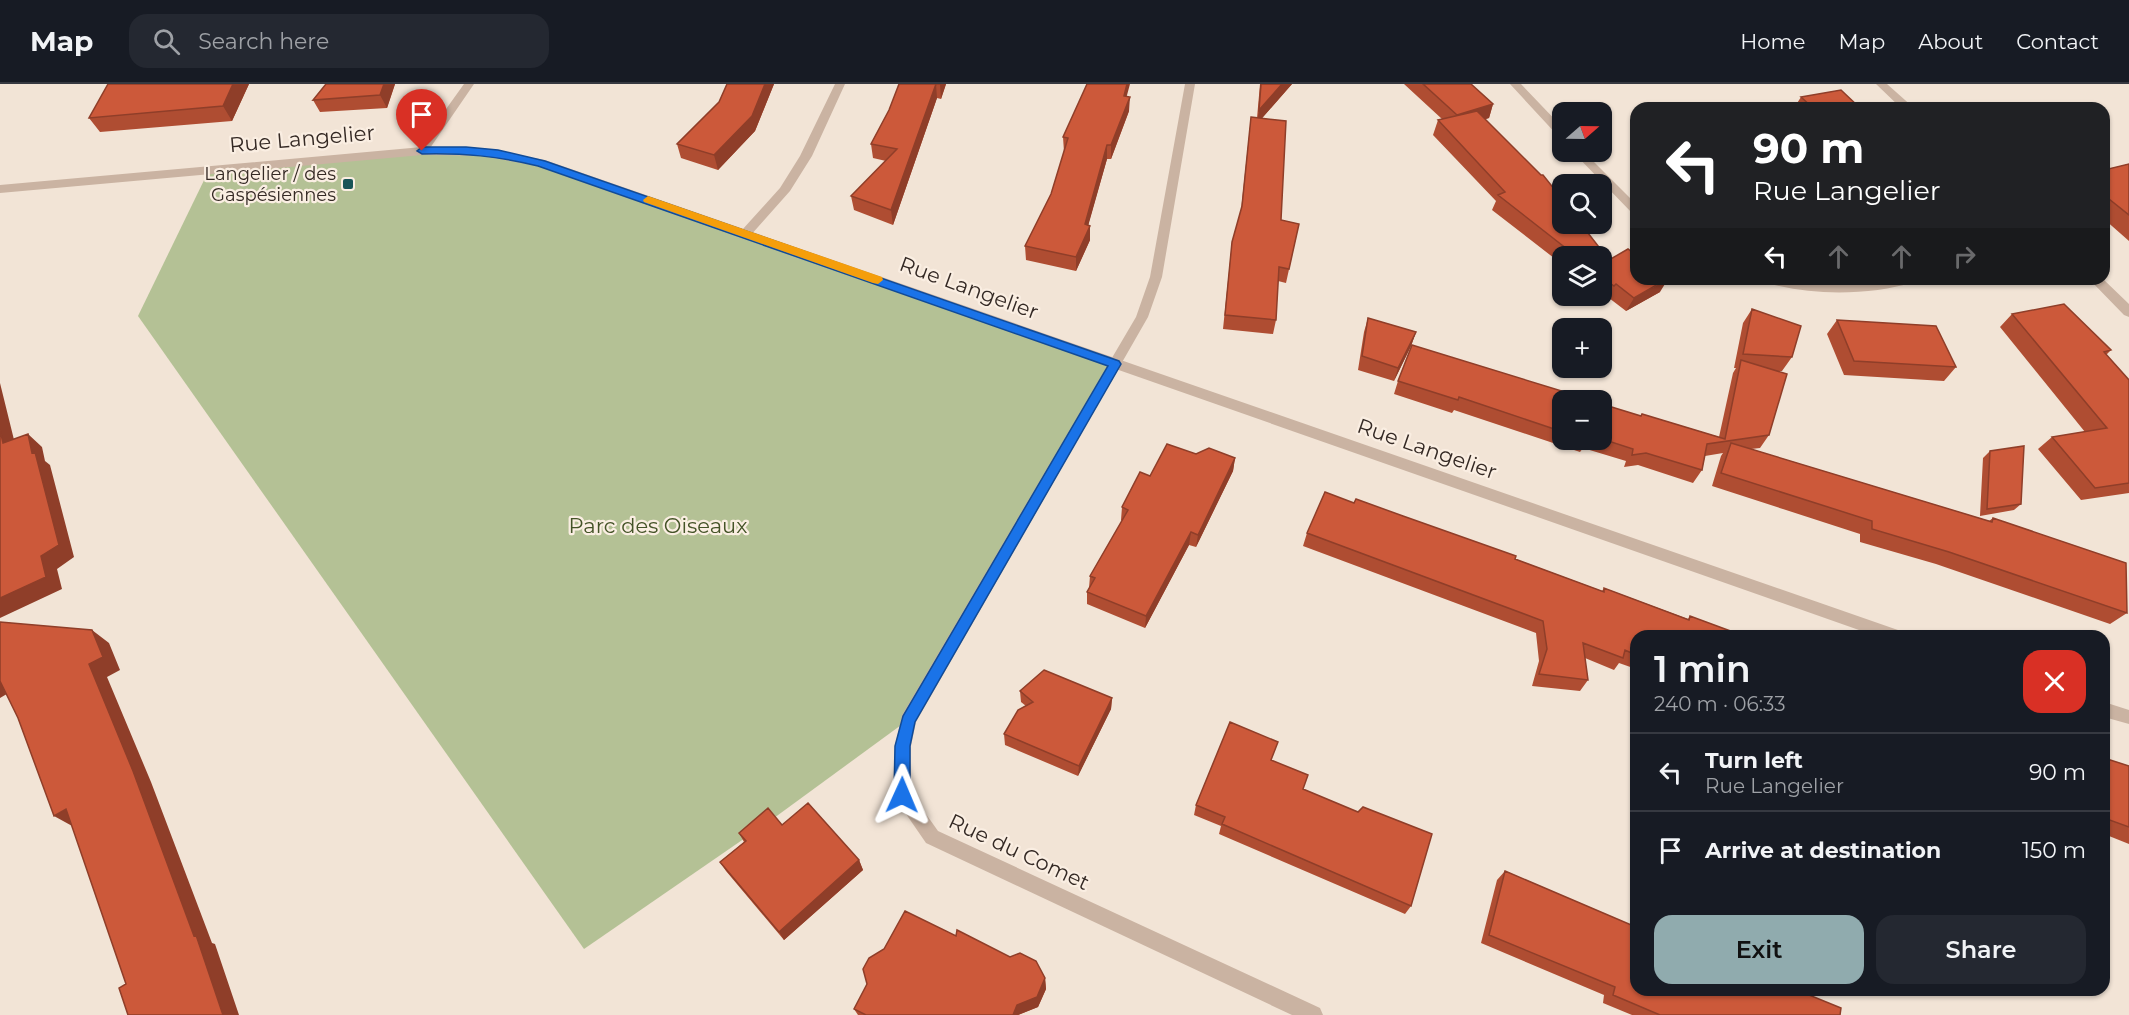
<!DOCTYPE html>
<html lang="en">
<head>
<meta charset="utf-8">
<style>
	:root { --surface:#171b24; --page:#242831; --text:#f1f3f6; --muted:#9ea1a6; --line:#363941; --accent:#90abae }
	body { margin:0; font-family:Montserrat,sans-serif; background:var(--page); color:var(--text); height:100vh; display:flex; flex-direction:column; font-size:22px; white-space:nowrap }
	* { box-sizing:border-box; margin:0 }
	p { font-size:20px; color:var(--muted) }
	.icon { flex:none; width:33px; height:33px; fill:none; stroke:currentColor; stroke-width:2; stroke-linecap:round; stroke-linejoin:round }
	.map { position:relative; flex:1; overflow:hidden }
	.sheet { position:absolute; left:1630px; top:546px; width:480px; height:366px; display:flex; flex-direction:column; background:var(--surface); border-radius:18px; box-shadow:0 2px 4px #0004 }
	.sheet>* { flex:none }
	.guide { position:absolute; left:1630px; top:18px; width:480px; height:183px; border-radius:18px; box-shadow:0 2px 4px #0004; background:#202124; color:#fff; overflow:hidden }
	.needle { width:39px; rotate:70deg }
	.buttons { position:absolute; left:1552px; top:18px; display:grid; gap:12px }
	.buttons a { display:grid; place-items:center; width:60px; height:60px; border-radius:12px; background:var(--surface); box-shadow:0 2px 4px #0004; font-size:30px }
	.pin { position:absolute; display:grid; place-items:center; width:51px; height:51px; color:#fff; margin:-62px -26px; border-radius:50% 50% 50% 0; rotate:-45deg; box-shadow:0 0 6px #0007 }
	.pin .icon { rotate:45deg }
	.me { position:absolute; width:66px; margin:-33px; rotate:1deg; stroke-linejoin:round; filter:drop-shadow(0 0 4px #0008) }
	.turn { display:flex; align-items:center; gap:21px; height:126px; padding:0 24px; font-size:27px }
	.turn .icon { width:78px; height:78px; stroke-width:2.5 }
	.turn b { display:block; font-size:42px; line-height:51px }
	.lanes { display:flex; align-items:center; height:57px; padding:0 24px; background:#0003; justify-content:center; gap:30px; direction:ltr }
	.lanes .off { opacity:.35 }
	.round { display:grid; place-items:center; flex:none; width:63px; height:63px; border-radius:18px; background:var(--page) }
	.head { display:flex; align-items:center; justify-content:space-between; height:102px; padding:0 24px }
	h1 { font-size:36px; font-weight:600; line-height:45px }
	.primary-button { display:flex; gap:12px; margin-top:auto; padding:12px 24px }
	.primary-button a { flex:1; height:69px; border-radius:18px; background:var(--accent); color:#111; font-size:24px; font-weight:600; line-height:69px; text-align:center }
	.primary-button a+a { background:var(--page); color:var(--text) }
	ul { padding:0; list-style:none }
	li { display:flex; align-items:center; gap:18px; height:78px; padding:0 24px; border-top:2px solid var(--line) }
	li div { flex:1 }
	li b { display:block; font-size:22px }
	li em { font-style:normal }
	header { display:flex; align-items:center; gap:36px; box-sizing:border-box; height:84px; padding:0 30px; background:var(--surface); border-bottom:2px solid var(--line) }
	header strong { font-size:28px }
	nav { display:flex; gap:33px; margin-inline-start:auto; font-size:21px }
	.search { width:420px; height:54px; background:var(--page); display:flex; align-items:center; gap:15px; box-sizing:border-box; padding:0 21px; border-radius:18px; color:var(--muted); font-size:22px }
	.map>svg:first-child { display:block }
	.green { fill:#b4c195 }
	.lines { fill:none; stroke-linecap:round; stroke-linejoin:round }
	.minor { fill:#cab3a2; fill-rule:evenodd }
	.tertiary { fill:#cab3a2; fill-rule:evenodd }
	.wall { fill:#af4d32 }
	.shaded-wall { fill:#8f3e29 }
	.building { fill:#cc593a; stroke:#8f3e29; stroke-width:1.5 }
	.route { fill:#1a73e8; stroke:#114b97; stroke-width:1.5 }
	.slow { fill:#f59e0b }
	.poi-dot { fill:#195457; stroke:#faeee2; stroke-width:2 }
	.labels { text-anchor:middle; stroke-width:4.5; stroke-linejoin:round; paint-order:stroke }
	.far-poi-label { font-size:18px; fill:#342924; stroke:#faeee2; text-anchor:end }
	.street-label { font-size:21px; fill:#342924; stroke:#faeee2 }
	.park-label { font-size:21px; fill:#445327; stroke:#faeee2 }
</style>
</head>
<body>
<header>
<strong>Map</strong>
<div class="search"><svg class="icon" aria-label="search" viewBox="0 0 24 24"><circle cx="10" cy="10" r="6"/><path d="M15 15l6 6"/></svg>Search here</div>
<nav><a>Home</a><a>Map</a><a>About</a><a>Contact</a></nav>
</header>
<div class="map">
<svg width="2129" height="931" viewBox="0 0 2129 931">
	<rect width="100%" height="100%" fill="#f2e4d6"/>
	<path class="green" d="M466 66 541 79 1115 280 908 636 774 734 584 865 138 232 209 86Z"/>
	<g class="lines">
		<path class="minor" d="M464 0H474L426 70H418L416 67Z
			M835 0H845L812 72 790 107 750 152H742V146L780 104 800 72Z
			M1185 0H1195L1162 193 1148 233 916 638 911 662V709L938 747 1320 924 1323 931H1292L926 759 893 711 895 662 902 631 1136 233 1150 193Z
			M1510 0H1521L1563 44V54L1559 53Z
			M1876 0H1887L1914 24H1901Z
			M1573 68H1584L1636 120V130L1632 129Z
			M1761 195 1839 199 1917 195 1915 198C1867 212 1811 212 1763 198Z
			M2089 195H2103L2129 220V233L2124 231Z"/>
		<path class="tertiary" d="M422 63 482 65 545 76 1895 545 1901 547 1903 552H1876L538 82 482 72 422 71 0 109V101Z
			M2104 618 2129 626V640L2104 633Z"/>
	</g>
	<path class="wall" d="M249 0 232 37 100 48 89 34Z
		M326 0H395L387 24 320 28 313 16Z
		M727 0H774L755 47 718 86 681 74 677 60 719 18Z
		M899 0H946L941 15 937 14 893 141 854 126 851 112 886 77 873 74 871 60 889 26Z
		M1260 0H1292L1262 34 1281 136 1299 140 1286 199 1278 197 1276 236 1273 250 1223 245 1232 158 1241 126 1251 33 1257 34Z
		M1404 0H1471L1493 20 1489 34 1485 35 1609 176 1660 208 1626 227 1609 214 1607 216 1602 212V172H1563V181L1492 126 1496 117 1433 51 1438 36 1442 35Z
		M1126 13 1129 27 1111 75H1107L1088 141 1090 156 1076 187 1026 176 1025 162 1051 110 1064 68 1063 53Z
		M1801 13 1860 24H1794Z
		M2129 80V157L2104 135V86Z
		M1752 225 1792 273 1782 287H1776L1769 351 1760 364 1751 365 1989 437 1993 434 2127 529 2110 540 1936 480 1860 458V450L1712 402 1721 372 1723 369 1705 372 1702 386 1693 399 1638 381 1624 383 1626 377 1583 364 1580 368 1454 326 1452 329 1394 310 1398 297 1563 316V356H1602V320L1640 332 1642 330 1719 353 1733 289 1736 284H1734L1743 239Z
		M2012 230 2111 266 2106 271 2129 296V409L2081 416 2038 365 2052 353 2085 348 2000 243Z
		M1368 234 1416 248 1411 262 1394 297 1358 286 1364 248Z
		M1837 236 1956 283 1944 297 1844 291 1827 250Z
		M1990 367 2021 420 2014 426 1980 432 1983 374Z
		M1196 370 1235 374 1233 387 1196 463 1189 461 1145 544 1087 520V508L1089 504 1090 492 1122 437 1121 436 1122 423 1150 392Z
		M1307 449 1515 475 1602 507 1604 504 1688 535 1690 532 1744 552H1636V585L1619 579 1614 586 1585 574 1588 596 1580 607 1532 602 1539 577 1536 549 1303 462Z
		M1020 607 1112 614 1111 625 1078 692 1005 661 1004 650 1026 622 1021 618Z
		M2104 674 2129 682V760L2104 750Z
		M1271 676 1303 705 1411 822 1405 830 1219 750 1221 742 1194 731 1196 721Z
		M782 741 859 776 863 786 784 856 726 787 720 778 744 758 739 749Z
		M1505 787 1840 931H1632L1603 919 1604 911 1481 859 1497 796Z
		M956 852 1010 873 1045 894 1046 905 1038 923 1018 931H858L854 925Z"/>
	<path class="shaded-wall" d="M233 0H249L232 37 223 22Z
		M384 0H395L387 24 380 11Z
		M765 0H774L755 47 718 86 714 71Z
		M936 0 937 14 893 141 891 126Z
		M940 0H946L941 15Z
		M1127 0H1130L1123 26 1124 12Z
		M1282 0H1292L1257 40 1259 26Z
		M1130 13 1129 27 1111 75V61Z
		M1493 20 1489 34 1453 46 1457 31Z
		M1107 61V75L1085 153 1090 142V156L1076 187V173Z
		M1668 195 1660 208 1626 227 1634 214Z
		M1416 248 1411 262 1394 297 1398 284Z
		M0 299 18 372 3 359 0 346Z
		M28 350 42 363 45 377 50 381 74 473 57 485 62 505 0 534V514L41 472 32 369Z
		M1235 374 1233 387 1196 463 1198 451Z
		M1191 448 1189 461 1145 544 1146 532Z
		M92 546 109 559 120 586 107 593 151 698 212 859 215 860 239 931H223L194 852 89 580Z
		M0 593 17 604 0 614Z
		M1112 614 1111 625 1078 692 1079 682Z
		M66 725 74 743 54 732Z
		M859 776 863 786 784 856 779 848Z
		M1045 894 1046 905 1038 923 1018 931H1013L1017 921Z"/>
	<path class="building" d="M108 0H233L223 22 89 34Z
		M326 0H384L380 11 313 16Z
		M727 0H765L752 32 714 71 677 60 719 18Z
		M899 0H940H936L891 126 851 112 897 65 871 60 889 26Z
		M1087 0H1127L1124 12 1130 13 1111 61H1107L1085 140 1090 142 1076 173 1025 162 1051 110 1068 54 1063 53Z
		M1261 0H1282L1259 26Z
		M1423 0H1471L1493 20 1457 31Z
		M1841 6 1860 24H1813L1801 13Z
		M1477 27 1541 91H1543L1563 116V140H1581L1609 176 1628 165 1636 171V195H1667L1634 214 1616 200 1614 202 1602 193V172H1576L1498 111 1505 108 1438 36Z
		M1251 33 1286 37 1281 136 1299 140 1289 185 1279 183 1276 236 1225 231 1232 158 1242 122Z
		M2129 80V131L2104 111V86Z
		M2064 220 2111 266 2104 268 2129 296V399L2095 404 2052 353 2107 344 2012 230Z
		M1752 225 1801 242 1792 273 1743 270Z
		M1368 234 1416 248 1398 284 1362 272Z
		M1837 236 1936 242 1956 283 1854 277Z
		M1412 261 1591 316H1563V348L1459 313 1458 316 1398 297Z
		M1741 276 1787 290 1769 351 1707 360 1702 386 1646 369 1632 371 1633 365 1602 355V320L1641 332 1642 330 1725 355Z
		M0 346 3 359 28 350 32 369 35 368 59 461 41 472 46 493 0 514Z
		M1731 359 1992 438 1993 434 2126 479 2127 529 1949 468 1872 445V437L1721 389Z
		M1167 360 1196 370 1209 364 1235 374 1198 451 1191 448 1146 532 1087 508 1095 494 1090 492 1128 426 1122 423 1140 388 1150 392Z
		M2024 362 2021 420 1987 425 1990 367Z
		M1325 408 1354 419 1356 415 1403 432 1516 472 1515 475 1604 508V504L1689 536 1690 532 1744 552H1636V571L1625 566 1623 574 1583 559 1588 596 1539 590 1547 565 1543 537 1307 449Z
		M0 538 92 546 103 573 89 580 133 687 194 852 196 851 223 931H128L119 904 126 900 66 725 54 732 18 634 0 597Z
		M1044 586 1112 614 1079 682 1004 650 1018 626 1033 618 1020 607Z
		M1230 638 1278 658 1271 676 1308 691 1303 705 1358 728 1363 723 1432 750 1411 822 1222 740 1225 733 1196 721Z
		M2104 674 2129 682V743L2104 734Z
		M808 719 859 776 779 848 720 778 746 757 739 749 768 724 782 741Z
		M1505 787 1636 843V906H1797L1841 924 1840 931H1660L1613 911 1615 903 1489 851Z
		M905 827 956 852 957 846 1010 873 1020 869 1036 877 1045 894 1037 913 1017 921 1013 931H866L854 925 867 900 863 885 869 874 884 865Z"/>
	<path class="route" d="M466 63 498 66 545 77 1119 277 1121 280 915 638 910 662V711L907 716 902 718 896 716 894 711 895 662 903 632 1108 282 538 82C497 72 464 69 422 70L417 67 422 63Z"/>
	<path class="slow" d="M648 112 882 193 883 196 878 200 873 199 644 118 643 116Z"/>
	<rect class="poi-dot" x="342" y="94" width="12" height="12" rx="3"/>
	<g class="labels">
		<g class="far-poi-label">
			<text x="336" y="96">Langelier / des<tspan x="336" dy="21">Gaspésiennes</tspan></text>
		</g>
		<g class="street-label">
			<text transform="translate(302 55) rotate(-5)" y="7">Rue Langelier</text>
			<text transform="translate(969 204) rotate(20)" y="7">Rue Langelier</text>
			<text transform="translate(1427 365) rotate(19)" y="7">Rue Langelier</text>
			<text transform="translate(1019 768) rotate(25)" y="7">Rue du Comet</text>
		</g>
		<g class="park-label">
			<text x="658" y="449">Parc des Oiseaux</text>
		</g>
	</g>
</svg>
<div class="buttons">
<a><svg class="needle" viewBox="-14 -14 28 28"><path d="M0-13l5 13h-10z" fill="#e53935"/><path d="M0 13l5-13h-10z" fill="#9ea1a6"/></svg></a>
<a><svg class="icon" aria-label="search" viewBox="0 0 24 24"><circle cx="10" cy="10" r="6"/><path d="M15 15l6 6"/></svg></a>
<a><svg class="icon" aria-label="layers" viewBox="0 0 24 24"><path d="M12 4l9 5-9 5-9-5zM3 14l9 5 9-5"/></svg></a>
<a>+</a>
<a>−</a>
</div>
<div class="pin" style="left:422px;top:67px;background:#d93025"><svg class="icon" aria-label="arrive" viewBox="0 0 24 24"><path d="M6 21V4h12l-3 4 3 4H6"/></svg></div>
<svg class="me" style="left:902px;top:711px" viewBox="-20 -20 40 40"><path d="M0-17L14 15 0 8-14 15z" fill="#1a73e8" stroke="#fff" stroke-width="4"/></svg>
<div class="guide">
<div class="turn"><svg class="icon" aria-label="left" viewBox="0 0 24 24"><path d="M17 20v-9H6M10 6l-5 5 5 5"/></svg><div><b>90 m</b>Rue Langelier</div></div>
<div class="lanes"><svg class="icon" aria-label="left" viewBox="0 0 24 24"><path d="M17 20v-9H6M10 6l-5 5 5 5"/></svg><svg class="icon off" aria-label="ahead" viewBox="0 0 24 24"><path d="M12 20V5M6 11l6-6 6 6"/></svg><svg class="icon off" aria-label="ahead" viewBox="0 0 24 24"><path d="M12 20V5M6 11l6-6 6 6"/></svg><svg class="icon off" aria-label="right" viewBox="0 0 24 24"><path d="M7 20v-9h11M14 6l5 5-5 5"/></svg></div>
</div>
<section class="sheet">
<div class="head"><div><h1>1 min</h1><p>240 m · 06:33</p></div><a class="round" style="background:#d93025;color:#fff"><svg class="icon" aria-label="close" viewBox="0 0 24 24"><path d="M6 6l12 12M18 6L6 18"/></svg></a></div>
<ul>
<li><svg class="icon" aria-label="left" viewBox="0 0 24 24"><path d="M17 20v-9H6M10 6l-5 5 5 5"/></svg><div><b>Turn left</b><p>Rue Langelier</p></div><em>90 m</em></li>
<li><svg class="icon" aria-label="arrive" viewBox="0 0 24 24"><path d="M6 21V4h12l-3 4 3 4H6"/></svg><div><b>Arrive at destination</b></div><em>150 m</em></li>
</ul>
<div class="primary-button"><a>Exit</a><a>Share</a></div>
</section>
</div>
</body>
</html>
